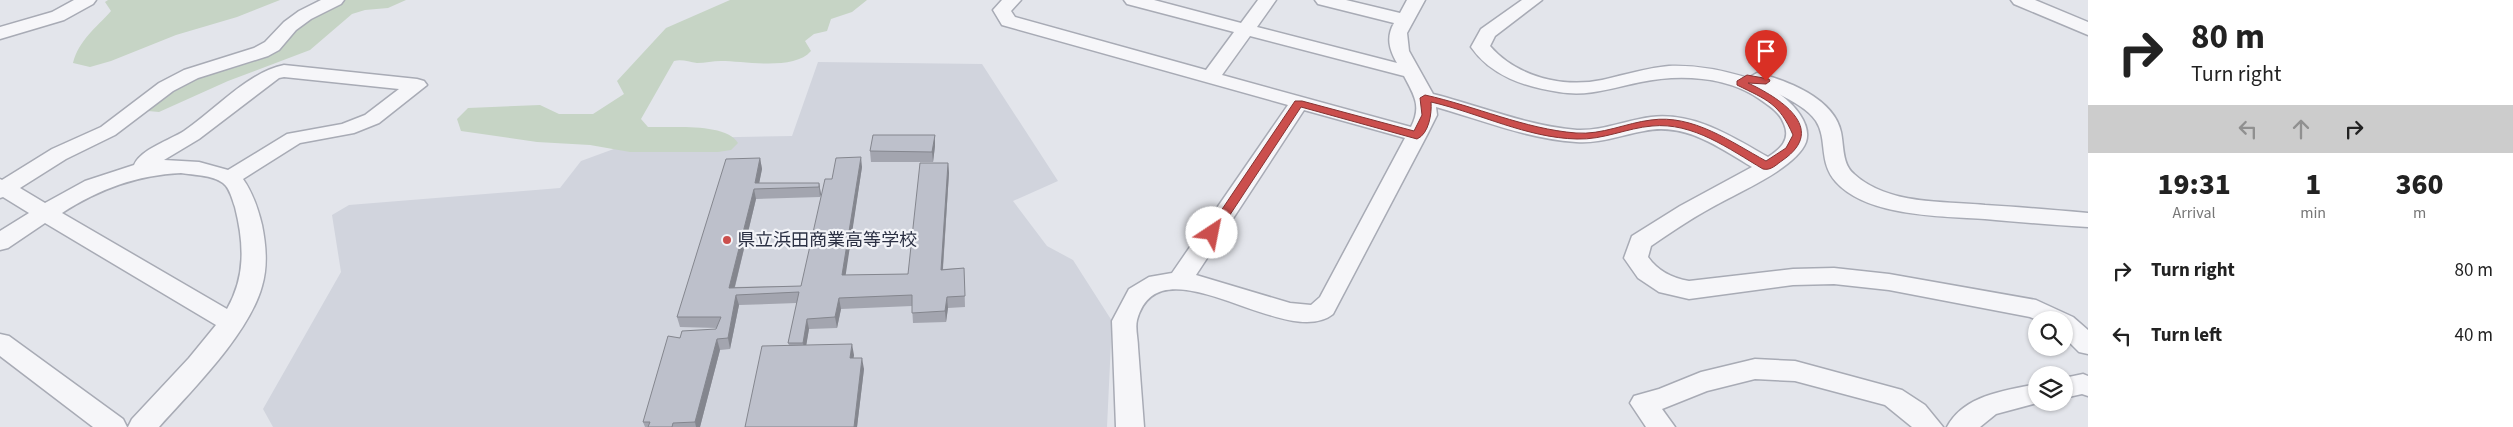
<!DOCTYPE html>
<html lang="en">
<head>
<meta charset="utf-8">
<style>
	:root { --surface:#fff; --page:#f2f2f2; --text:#222; --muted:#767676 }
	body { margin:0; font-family:"Source Sans 3","Noto Sans JP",sans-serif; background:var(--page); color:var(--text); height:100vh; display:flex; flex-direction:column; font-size:19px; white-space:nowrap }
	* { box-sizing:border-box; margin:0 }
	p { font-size:16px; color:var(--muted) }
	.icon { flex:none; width:28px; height:28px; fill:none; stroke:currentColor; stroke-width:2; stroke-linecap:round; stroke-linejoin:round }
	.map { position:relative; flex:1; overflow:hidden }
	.panel { display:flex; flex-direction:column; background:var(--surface); width:425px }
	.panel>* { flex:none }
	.banner { background:#fff; color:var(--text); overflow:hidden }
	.tools { position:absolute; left:2028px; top:311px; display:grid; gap:10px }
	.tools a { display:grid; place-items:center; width:45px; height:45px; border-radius:50%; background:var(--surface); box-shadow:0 1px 4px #0004; font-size:25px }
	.pin { position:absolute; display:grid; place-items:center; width:42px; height:42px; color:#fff; margin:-51px -21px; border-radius:50% 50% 50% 0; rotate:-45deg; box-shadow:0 0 5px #0007 }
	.pin .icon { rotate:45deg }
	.me { position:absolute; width:55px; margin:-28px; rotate:34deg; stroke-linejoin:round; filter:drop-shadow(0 0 4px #0008) }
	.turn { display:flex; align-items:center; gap:18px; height:105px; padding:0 20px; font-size:22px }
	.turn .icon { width:65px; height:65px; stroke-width:2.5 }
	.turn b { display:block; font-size:35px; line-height:42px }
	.lanes { display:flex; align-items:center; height:48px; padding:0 20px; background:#0003; justify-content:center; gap:25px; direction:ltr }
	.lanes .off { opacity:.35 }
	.eta { display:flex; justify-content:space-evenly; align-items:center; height:85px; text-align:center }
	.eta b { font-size:30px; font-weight:800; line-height:35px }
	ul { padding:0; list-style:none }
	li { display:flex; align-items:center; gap:15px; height:65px; padding:0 20px }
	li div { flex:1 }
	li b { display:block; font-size:19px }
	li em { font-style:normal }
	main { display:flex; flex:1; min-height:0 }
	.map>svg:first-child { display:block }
	.built { fill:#d1d4dd }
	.green { fill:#c6d4c5 }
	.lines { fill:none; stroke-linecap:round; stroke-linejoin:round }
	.minor-casing { stroke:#a8abb5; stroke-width:3 }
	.minor { fill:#f6f6f9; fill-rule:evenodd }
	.wall { fill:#a3a5af }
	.shaded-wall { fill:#84868e }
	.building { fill:#bdc0cb; stroke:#84868e }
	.route { fill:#cb4f4d; stroke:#843332 }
	.poi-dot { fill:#cb4f4d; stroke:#f3f4f8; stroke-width:2 }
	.labels { text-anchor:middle; stroke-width:4.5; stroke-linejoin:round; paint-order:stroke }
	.poi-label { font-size:18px; fill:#2b3043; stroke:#f3f4f8; text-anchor:start }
</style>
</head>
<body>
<main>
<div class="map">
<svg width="2088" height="427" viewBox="0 0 2088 427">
	<rect width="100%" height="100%" fill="#e3e5eb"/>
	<path class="built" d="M818 62 982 64 1058 181 1013 201 1047 246 1073 260 1112 321 1107 427H273L263 409 341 272 332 215 349 205 560 188 581 161 641 139 792 136Z"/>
	<path class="green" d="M108 0H280L237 17 176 35 111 61 90 67 73 63C79 40 96 28 111 11L105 2Z
		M343 0H406L388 8 365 10 352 14 310 50 228 81 159 112 148 111 146 106 169 87 277 52 303 22Z
		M730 0H867L852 12 831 19 827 31 814 34 805 41 811 51C794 71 745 61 721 61 713 61 705 63 697 63 689 62 682 59 674 61L641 119 648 127C669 128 726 122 738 143L731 150 718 152H630L590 145 537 142 461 131 457 119 468 108 540 105 559 114H593L624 94 617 81 666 28Z"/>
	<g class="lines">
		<g class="minor-casing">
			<path id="minor" d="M74 0H96L93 4 64 20 0 39V27L52 12Z
				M321 0H344L341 4 311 19 296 30 279 50 268 56 198 78 173 91 115 135 66 159 20 188 45 203 85 181 134 165C141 149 170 140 184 131 215 110 248 72 284 65L417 79 424 81 427 85 379 123 354 133 300 143 243 179C253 193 258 209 262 225 266 245 268 266 262 286 249 334 192 390 159 427H128L132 419 189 358 216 325 45 223 8 248 0 250V231L29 213 3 197 0 198V179L2 180 52 149 101 127 159 83 184 70 254 48 265 42 284 22 299 11ZM284 77 399 89 365 115 342 124 287 134 228 170 199 162 164 160 199 139 279 78ZM181 173C194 175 212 175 223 183 230 188 232 199 235 207 244 243 246 276 227 309L62 213C99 189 137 175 181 173Z
				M1002 0H1021L1011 11 1015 17 1206 70 1234 32 1127 4 1124 0H1154L1241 23 1258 0H1276L1257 27 1397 63C1389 49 1386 37 1394 23L1318 4 1315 0H1346L1400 13 1407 0H1425L1407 33 1409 51 1433 94C1481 106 1527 126 1577 130 1603 131 1626 120 1651 117 1695 112 1732 137 1768 157 1780 149 1791 140 1784 124 1780 112 1768 105 1758 98 1726 76 1678 74 1641 82 1612 88 1588 97 1559 92 1525 87 1491 76 1471 47L1481 29 1522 0H1542L1495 36 1490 46C1517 77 1563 88 1602 80 1624 75 1646 68 1669 66 1696 65 1722 70 1748 78L1757 73C1786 80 1834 98 1841 132 1844 146 1842 164 1854 174 1888 205 1943 201 1985 205 2020 207 2054 210 2088 213V227C2054 225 2019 222 1985 219 1941 216 1868 217 1836 182 1818 162 1828 140 1816 121 1808 109 1792 101 1779 94 1793 103 1812 124 1806 142 1796 169 1734 194 1709 209 1689 220 1670 233 1651 246L1648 257C1658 271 1672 278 1689 281L1793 269 1834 268 1889 274 2036 300 2073 317 2088 330V354L2079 352 2064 337V320H2037L2030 317 1889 290 1834 284 1793 285 1689 299 1659 292 1638 278 1624 258 1632 236 1680 206 1752 167C1718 147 1685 122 1644 131 1621 135 1599 144 1576 142 1528 139 1482 120 1436 107L1437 115 1427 135 1333 314C1286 352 1159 237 1137 320 1135 328 1138 339 1138 347 1140 374 1142 400 1144 427H1116L1112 321 1129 289 1149 277 1172 273 1288 105 1002 25 993 10ZM1250 36 1404 76C1414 95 1422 106 1411 127L1222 75ZM1304 110 1405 138 1320 297 1311 305 1290 303 1196 275Z
				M2011 0H2035L2088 22V35L2014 4Z
				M0 334 9 336 123 419 127 427H93L0 356Z
				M1755 359 1795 361 1902 390 1925 405 1943 427H1912L1885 405 1795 381 1755 379 1707 391 1662 409 1675 427H1646L1630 403 1634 396 1659 389 1701 372Z
				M2083 374 2088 376V396L2082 394 2064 398V378Z
				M2036 384V402H2041L1996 414 1980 427H1947C1964 395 2004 391 2036 384Z"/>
		</g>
		<use href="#minor" class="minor"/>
	</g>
	<path class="wall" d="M935 135V146L933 162H871L870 151Z
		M760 158 762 169 759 183H819L821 194 820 197 756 199 735 287 801 286 832 179 862 167 845 275 908 274 948 163 949 173 943 269 964 268 965 307 948 308 946 322 913 323 912 306 841 309 837 328 809 329 806 345 854 355 853 358 864 369 857 427H745L789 345 788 343 797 303 739 305 730 349 720 350 700 427H645L643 422 680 338 716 329 717 328 680 327 677 317Z"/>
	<path class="shaded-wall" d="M935 135V146L933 162 932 152Z
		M861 157 862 167 844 286 842 275Z
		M760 158 762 169 758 189 755 183Z
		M948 163 949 173 942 280 941 270Z
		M819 183 821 194 820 197 819 187Z
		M754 189 756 199 732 298 729 288Z
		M736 295 739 305 730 349 728 338Z
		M947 297 948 308 946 322 945 311Z
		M839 298 841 309 837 328 835 317Z
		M807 319 809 329 805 353 803 343Z
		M717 339 720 350 700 427H696L695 422Z
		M852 344 854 355 852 369 850 358Z
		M862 358 864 369 857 427H854Z"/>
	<path class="building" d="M873 135H935L932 152 870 151Z
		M861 157 842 275 908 274 920 163H948L941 270 964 268 965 296 947 297 945 311 912 313V295L839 298 835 317 807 319 803 343H788L799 292 736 295 728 338 717 339 695 422 673 423 672 427H648L650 422H643L668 336 680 338 682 331 716 329 721 317H677L726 159 760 158 755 183H819V187L754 189 729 288 801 286 825 179H832L836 158Z
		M852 344 850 358H862L854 427H745L762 346Z"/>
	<path class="route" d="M1747 75 1769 79 1770 81 1766 84 1748 83C1778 97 1829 128 1783 160 1777 164 1771 171 1763 169 1729 149 1693 122 1652 126 1627 128 1603 140 1577 139 1527 138 1479 113 1431 102 1432 113 1429 134 1417 139L1301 107 1216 236H1207L1206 233 1295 101H1302L1414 131 1422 115 1420 98 1425 95C1475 106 1525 129 1576 133 1602 135 1626 123 1651 120 1693 114 1731 142 1766 161L1786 148 1793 135C1779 103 1767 100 1737 85V81Z"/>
	<circle class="poi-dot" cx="727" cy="240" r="5"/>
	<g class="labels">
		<g class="poi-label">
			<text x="737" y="246">県立浜田商業高等学校</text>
		</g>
	</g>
</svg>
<div class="tools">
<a><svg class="icon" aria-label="search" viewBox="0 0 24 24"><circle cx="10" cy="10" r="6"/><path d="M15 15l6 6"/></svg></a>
<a><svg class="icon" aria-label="layers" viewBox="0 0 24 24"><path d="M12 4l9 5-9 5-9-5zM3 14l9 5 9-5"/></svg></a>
</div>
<div class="pin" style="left:1766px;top:81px;background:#d93025"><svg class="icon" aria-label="arrive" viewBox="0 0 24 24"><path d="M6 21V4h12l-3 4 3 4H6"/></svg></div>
<svg class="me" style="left:1212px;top:233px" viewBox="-20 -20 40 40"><circle r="19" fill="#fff"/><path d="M0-13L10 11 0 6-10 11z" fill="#cb4f4d"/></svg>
</div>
<section class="panel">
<div class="banner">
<div class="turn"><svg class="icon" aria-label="right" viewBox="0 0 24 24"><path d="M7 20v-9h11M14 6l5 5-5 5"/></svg><div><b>80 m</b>Turn right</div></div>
<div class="lanes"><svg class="icon off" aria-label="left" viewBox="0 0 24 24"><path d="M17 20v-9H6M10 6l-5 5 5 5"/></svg><svg class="icon off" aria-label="ahead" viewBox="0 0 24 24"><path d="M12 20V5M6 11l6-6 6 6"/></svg><svg class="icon" aria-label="right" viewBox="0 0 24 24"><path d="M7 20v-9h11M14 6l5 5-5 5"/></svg></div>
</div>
<div class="eta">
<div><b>19:31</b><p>Arrival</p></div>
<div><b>1</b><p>min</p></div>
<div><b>360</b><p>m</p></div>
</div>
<ul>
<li><svg class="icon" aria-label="right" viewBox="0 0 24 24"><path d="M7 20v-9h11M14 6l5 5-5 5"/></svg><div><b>Turn right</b></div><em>80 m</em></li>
<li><svg class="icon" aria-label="left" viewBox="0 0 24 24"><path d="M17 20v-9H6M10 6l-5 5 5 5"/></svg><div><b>Turn left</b></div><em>40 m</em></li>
</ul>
</section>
</main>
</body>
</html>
